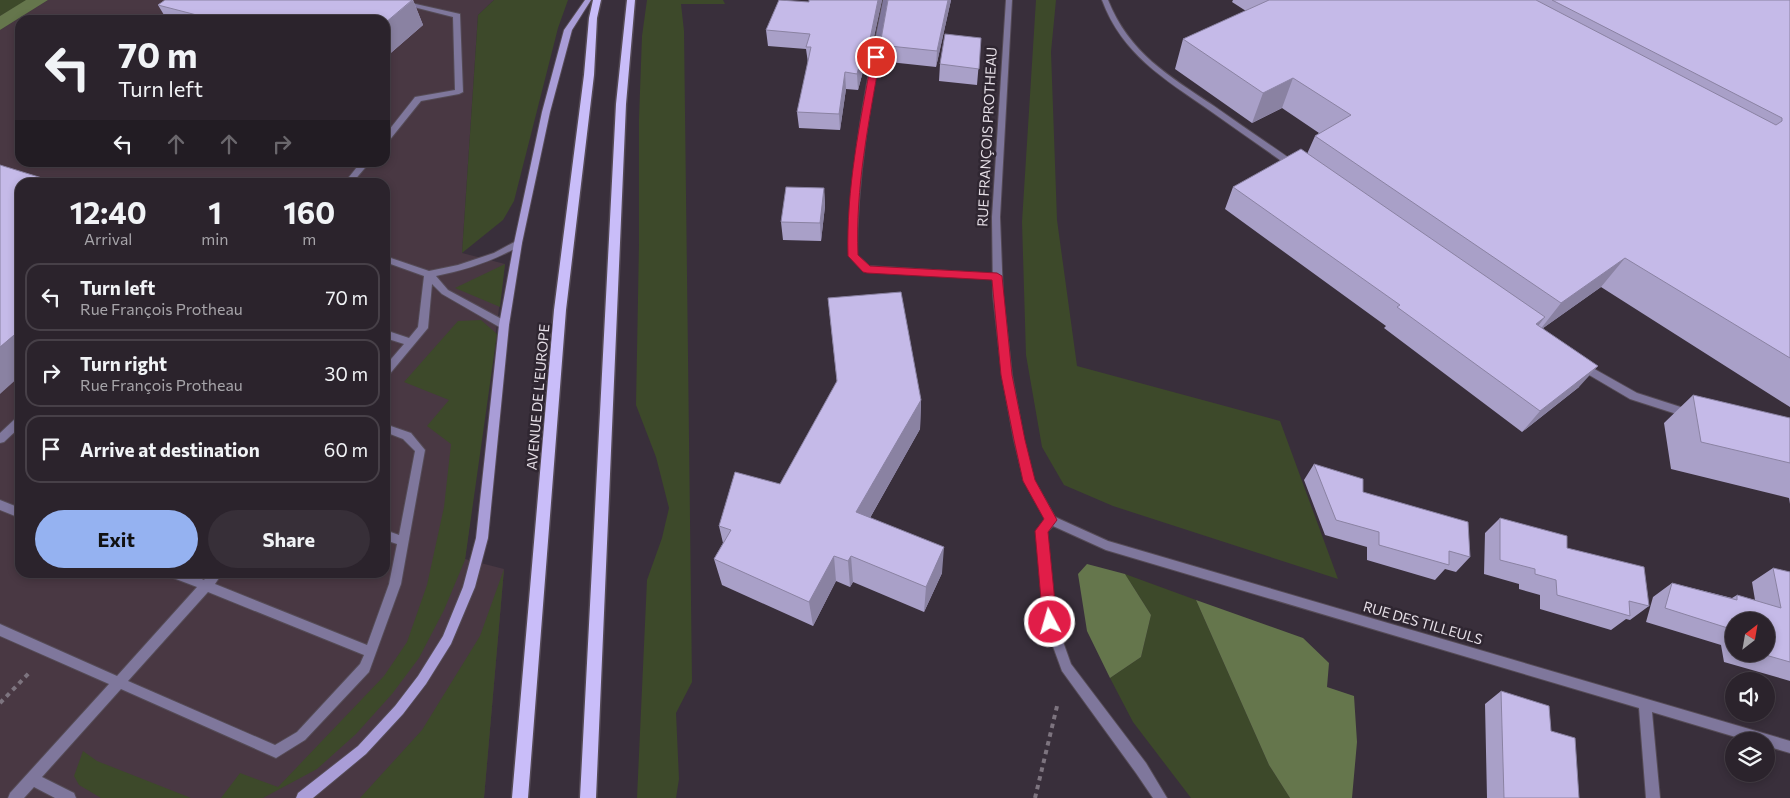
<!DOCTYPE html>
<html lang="en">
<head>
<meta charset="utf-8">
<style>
	:root { --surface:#2b232c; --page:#372f38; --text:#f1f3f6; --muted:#a6a4a9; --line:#474048; --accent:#95b2f1 }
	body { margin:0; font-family:Commissioner,sans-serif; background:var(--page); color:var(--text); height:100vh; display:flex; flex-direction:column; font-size:19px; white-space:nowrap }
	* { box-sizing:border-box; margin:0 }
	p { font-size:16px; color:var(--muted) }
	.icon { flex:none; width:28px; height:28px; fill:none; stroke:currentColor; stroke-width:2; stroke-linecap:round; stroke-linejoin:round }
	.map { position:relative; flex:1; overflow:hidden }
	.panel { position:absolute; left:15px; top:178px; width:375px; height:400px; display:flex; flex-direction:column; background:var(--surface); border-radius:15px; box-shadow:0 2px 8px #0003,0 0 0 1px var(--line) }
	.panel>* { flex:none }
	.guide { position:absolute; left:15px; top:15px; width:375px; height:152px; border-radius:15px; box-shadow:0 2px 8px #0003,0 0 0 1px var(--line); background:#2b232c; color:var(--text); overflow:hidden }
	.needle { width:32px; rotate:31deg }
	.tools { position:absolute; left:1725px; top:612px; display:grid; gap:10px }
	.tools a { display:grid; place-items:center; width:50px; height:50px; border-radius:50%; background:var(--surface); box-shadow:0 2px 8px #0003,0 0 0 1px var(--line); font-size:25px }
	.pin { position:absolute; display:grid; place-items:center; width:42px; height:42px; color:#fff; margin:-21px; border:2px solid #fff; border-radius:50%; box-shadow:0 1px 5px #0007 }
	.me { position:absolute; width:55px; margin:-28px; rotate:354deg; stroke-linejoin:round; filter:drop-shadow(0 0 4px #0008) }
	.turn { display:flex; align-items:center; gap:18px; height:105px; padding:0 20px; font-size:22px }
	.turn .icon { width:65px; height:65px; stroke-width:2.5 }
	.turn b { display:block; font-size:35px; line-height:42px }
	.lanes { display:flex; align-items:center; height:48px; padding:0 20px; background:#0003; justify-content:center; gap:25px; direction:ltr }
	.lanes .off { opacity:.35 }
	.eta { display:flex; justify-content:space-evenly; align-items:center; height:85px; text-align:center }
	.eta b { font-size:30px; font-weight:700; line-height:35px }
	.button { display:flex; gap:10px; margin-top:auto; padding:10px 20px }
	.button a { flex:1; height:58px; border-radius:30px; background:var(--accent); color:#111; font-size:20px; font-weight:700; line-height:58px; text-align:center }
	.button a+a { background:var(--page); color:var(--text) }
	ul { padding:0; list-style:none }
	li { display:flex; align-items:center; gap:15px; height:68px; margin:0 10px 8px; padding:0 10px; border:2px solid var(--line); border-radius:15px }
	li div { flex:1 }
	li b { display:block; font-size:19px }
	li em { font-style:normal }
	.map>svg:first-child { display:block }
	.commercial { fill:#493843; fill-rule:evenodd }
	.green { fill:#3d492a }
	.forest { fill:#65764c }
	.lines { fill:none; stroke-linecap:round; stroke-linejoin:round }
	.lane-casing { stroke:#554b56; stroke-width:2 }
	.street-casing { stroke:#554b56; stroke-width:2 }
	.secondary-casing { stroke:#554b56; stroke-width:2 }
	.primary-casing { stroke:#554b56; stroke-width:3 }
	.path { stroke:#7d747f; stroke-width:4; stroke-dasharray:4.5 4.5; stroke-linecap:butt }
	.lane { fill:#7f779c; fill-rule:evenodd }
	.street { fill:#7f779c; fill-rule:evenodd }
	.secondary { fill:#a99dd7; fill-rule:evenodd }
	.primary { fill:#c9bdf9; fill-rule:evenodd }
	.wall { fill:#a9a0c8; fill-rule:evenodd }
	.shaded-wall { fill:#8a82a2 }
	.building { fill:#c5bae8; stroke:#8a82a2 }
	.route { fill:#e11d48; stroke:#92132f }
	.labels { text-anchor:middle; stroke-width:5; stroke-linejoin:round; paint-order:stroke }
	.street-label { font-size:14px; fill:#e5dee6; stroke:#2f2631 }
</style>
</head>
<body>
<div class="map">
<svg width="1790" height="798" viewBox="0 0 1790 798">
	<rect width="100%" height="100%" fill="#392f3b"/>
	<path class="commercial" d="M48 0H494L478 15 462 253 505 264 465 559 504 569 484 798H0V30ZM20 20H385V162H20ZM20 182H385V572H20Z"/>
	<path class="green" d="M0 0H26V1L0 16Z
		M494 0H568L558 28 514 201 503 220 462 253 478 15Z
		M647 0H723L725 4H681L684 31 692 682 676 713 679 779 676 798H637L647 580 662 538 669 508 656 457 636 405 639 244V119L642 36Z
		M1036 0H1056L1051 52 1057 220 1077 366 1280 421 1338 579 1113 506 1064 485 1042 447 1026 355 1022 222Z
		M505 264 500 307 455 288Z
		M481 320 497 334 465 560 444 610 419 658 392 694 356 734 317 769 263 798H221L240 773 278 787 384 676 407 642 427 585 444 507 451 444 427 426 449 400 404 382 458 321Z
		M504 569 484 798H360L422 730 480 636Z
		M1125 574 1196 600 1269 765 1290 798H1191L1133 722 1110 678 1141 657 1151 615Z
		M83 751 97 761 191 798H101L79 785 74 776Z"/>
	<path class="forest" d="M26 0H48L0 30V16Z
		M1087 564 1125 574 1151 615 1141 657 1110 678 1087 631 1078 574Z
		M1196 600 1303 638 1329 663 1327 687 1354 696 1357 742 1352 798H1290L1269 765Z"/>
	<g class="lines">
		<g class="lane-casing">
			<path id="lane" d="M386 0H398L460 14 463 92 459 94 421 101 388 142 385 143V135L415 97 455 90 453 17Z
				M883 0H889C874 85 857 168 857 255L869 266 997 274 1000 275 1002 277 1000 279 867 272 864 271 849 256C849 169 866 85 883 0Z
				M1102 0H1108C1129 53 1169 76 1214 106 1241 125 1269 144 1296 163V167H1290C1263 148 1236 129 1209 110 1163 78 1122 54 1102 0Z
				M361 162H370L353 182H345Z
				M518 240 522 243 521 245C494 261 466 270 436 276L448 290 507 322 509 325 507 328H501L442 294 432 284 428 328 388 376 385 377V366L404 344 385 338V330L409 338 418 327 424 276 385 262V256L429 271 458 265 494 253Z
				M1582 362 1637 393 1693 411 1694 414 1693 417 1689 418 1630 399 1579 369 1577 366 1579 363Z
				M20 417V427L4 442 0 443V433L16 418Z
				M385 424 411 433 425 450 401 584 369 672 305 740 276 758 121 689 42 777 74 793 76 798H55L34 787 24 798H8L10 793 109 684 0 636V624L117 676 197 587 168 576 167 572H186L204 580 210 572H223L215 584 367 645 389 584 397 544 385 540V530L399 535 415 451 403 439 385 432ZM208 592 364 655 360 664 297 732 275 745 128 681Z
				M0 500 20 508V518L0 510Z"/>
		</g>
		<g class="street-casing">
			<path id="street" d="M1006 0H1012L1000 217 1003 295 1012 375 1024 440 1034 480 1055 517 1108 541 1790 741V753L1766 746V741H1749L1652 712 1660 798H1646L1639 708 1106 550 1053 526 1047 532 1056 622 1071 664 1146 763 1167 798H1153L1136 773 1062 671 1044 622 1036 531 1045 519 1024 481 1014 440 1002 375 993 295 992 217Z"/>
		</g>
		<g class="secondary-casing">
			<path id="secondary" d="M585 0H591L572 30 550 112 522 243 509 325 488 538 475 587 451 644 426 684 403 714 366 754 313 798H296L298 793 358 746 395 706 418 676 443 636 463 587 476 538 499 325 514 243 542 112 564 30Z"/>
		</g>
		<g class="primary-casing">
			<path id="primary" d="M593 0H601L597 18 594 75 566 310 528 798H512L554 310 584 75 589 18Z
				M627 0H635L626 104 596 798H580L616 104Z"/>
		</g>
		<path class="path" d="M0 703 29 673
			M1035 798 1058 702"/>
		<use href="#lane" class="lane"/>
		<use href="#street" class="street"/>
		<use href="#secondary" class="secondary"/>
		<use href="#primary" class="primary"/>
	</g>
	<path class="wall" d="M165 0H413L423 25 385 58V20H167L158 5Z
		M882 0 869 60H866L858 90 846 89 840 130 799 128 797 112 808 63 806 49 768 46 766 30 809 2Z
		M888 0H951L936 67 880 61V45Z
		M1233 0H1790V407L1601 287 1543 328 1579 387 1522 432 1384 328 1386 326 1225 209 1233 187 1307 154 1315 136 1319 133 1282 108 1252 123 1175 69 1183 39 1246 11 1232 2Z
		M981 38 977 85 939 81 940 64Z
		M824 188 825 206 821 241 783 240 781 222Z
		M828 298 921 400 920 429 870 518 942 573 924 612 853 582 850 587 836 581 813 626 722 585 714 559 723 543 719 526 780 484 837 382Z
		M1693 395 1790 418V504L1789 498 1671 469 1664 423Z
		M1314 464 1363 492 1470 557 1456 572 1445 569 1435 580 1367 560V547L1325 535 1304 480Z
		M1500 518 1567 548 1649 606 1630 620 1626 619 1611 630 1540 609V595L1519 589V584L1484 574 1485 533Z
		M1773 568 1790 572V681L1724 662 1721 645 1646 622 1653 597 1672 583 1732 598 1737 595 1755 600 1752 582ZM1734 621 1766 654H1734Z
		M1501 691 1551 731 1579 798H1487L1485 704Z"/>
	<path class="shaded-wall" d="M413 0 423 25 385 58V23Z
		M878 0H882L869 60V44Z
		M948 0H951L936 67 937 51Z
		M865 44 866 60 858 90 857 74Z
		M845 72 846 89 840 130 839 114Z
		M1293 78 1282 108 1252 123 1263 93Z
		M824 188 825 206 821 241 820 223Z
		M1625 258 1601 287 1539 331 1561 303Z
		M1545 317 1528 339 1536 324Z
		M20 330V376L0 394V347Z
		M1598 366 1579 387 1522 432 1540 411Z
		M921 400 920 429 858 539 856 512Z
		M944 547 942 573 924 612 926 587Z
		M834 556 836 581 813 626 809 602Z
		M851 556 853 582 850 587 848 561Z"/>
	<path class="building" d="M165 0H412L385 23V20H216L158 5Z
		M779 0 809 2V0H878L869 44H865L857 74 845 72 839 114 797 112 811 47H806L810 34 766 30Z
		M888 0H948L937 51 880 45Z
		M1269 0H1536L1776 125 1782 121V118L1552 0H1790V358L1625 258 1561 303 1315 136 1351 115 1293 78 1263 93 1183 39Z
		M945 34 981 38 979 69 940 64Z
		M1301 149 1545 317 1536 324 1598 366 1540 411 1397 307 1400 305 1233 187Z
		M0 165 55 182H20V330L0 347Z
		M786 187 824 188 820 223 781 222Z
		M901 292 921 400 856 512 944 547 926 587 851 556 848 561 834 556 809 602 714 559 731 530 719 526 735 472 780 484 837 381 828 298Z
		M1693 395 1790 418V463L1701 442Z
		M1314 464 1363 479V492L1468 522 1470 557 1449 551V565L1379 545V532L1336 520Z
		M1500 518 1567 536V548L1644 567 1649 606 1629 601 1630 616 1557 595 1556 580 1535 574V569L1500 560Z
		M1773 568 1790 572V662L1762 654H1766V621H1734V630L1665 608 1672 583 1737 600V595L1781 608Z
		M1501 691 1549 706 1551 731 1575 738 1579 798H1504Z"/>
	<path class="route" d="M876 54 880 57C869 122 855 188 858 255L870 266 997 273 1002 276 1012 375 1025 440 1035 480 1057 520 1048 532 1057 622 1055 627 1050 629 1045 627 1043 622 1035 531 1044 519 1023 481 1014 440 1001 375 992 280 867 273 863 272 848 256C846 189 860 123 872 57Z"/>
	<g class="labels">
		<g class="street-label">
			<text transform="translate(987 137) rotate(-87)" y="5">RUE FRANÇOIS PROTHEAU</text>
			<text transform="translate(538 397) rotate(-85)" y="5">AVENUE DE L'EUROPE</text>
			<text transform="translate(1423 623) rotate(16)" y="5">RUE DES TILLEULS</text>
		</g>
	</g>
</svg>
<div class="tools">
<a><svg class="needle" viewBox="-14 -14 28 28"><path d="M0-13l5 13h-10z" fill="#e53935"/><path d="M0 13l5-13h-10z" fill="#a6a4a9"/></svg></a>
<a><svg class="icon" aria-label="sound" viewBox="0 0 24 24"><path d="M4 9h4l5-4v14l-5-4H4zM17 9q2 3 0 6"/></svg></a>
<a><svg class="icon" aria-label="layers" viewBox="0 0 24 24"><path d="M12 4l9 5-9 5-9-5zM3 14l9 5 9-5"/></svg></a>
</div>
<div class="pin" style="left:876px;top:57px;background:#d93025"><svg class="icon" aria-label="arrive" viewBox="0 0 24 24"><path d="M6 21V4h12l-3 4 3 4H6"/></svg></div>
<svg class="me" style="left:1050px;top:622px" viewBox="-20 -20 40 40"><circle r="17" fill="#e11d48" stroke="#fff" stroke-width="3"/><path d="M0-11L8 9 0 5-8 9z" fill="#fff"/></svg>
<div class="guide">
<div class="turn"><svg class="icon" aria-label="left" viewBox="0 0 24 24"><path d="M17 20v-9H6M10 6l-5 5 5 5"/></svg><div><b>70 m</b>Turn left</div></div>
<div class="lanes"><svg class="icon" aria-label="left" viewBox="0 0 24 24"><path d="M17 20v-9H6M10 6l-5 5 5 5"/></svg><svg class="icon off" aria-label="ahead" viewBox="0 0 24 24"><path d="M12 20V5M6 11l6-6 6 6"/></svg><svg class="icon off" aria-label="ahead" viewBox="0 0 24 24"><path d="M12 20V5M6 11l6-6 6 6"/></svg><svg class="icon off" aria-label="right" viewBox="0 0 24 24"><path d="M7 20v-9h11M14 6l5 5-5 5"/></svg></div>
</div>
<section class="panel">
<div class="eta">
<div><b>12:40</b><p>Arrival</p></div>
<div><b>1</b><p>min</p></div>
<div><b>160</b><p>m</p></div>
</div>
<ul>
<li><svg class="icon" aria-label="left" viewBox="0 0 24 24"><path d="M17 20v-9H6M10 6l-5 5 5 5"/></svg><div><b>Turn left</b><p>Rue François Protheau</p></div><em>70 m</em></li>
<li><svg class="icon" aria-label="right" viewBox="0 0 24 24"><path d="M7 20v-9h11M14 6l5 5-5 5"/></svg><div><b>Turn right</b><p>Rue François Protheau</p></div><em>30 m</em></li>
<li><svg class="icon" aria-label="arrive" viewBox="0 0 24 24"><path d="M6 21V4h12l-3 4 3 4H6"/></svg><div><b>Arrive at destination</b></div><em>60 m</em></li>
</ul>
<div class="button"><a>Exit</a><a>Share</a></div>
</section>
</div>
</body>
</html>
